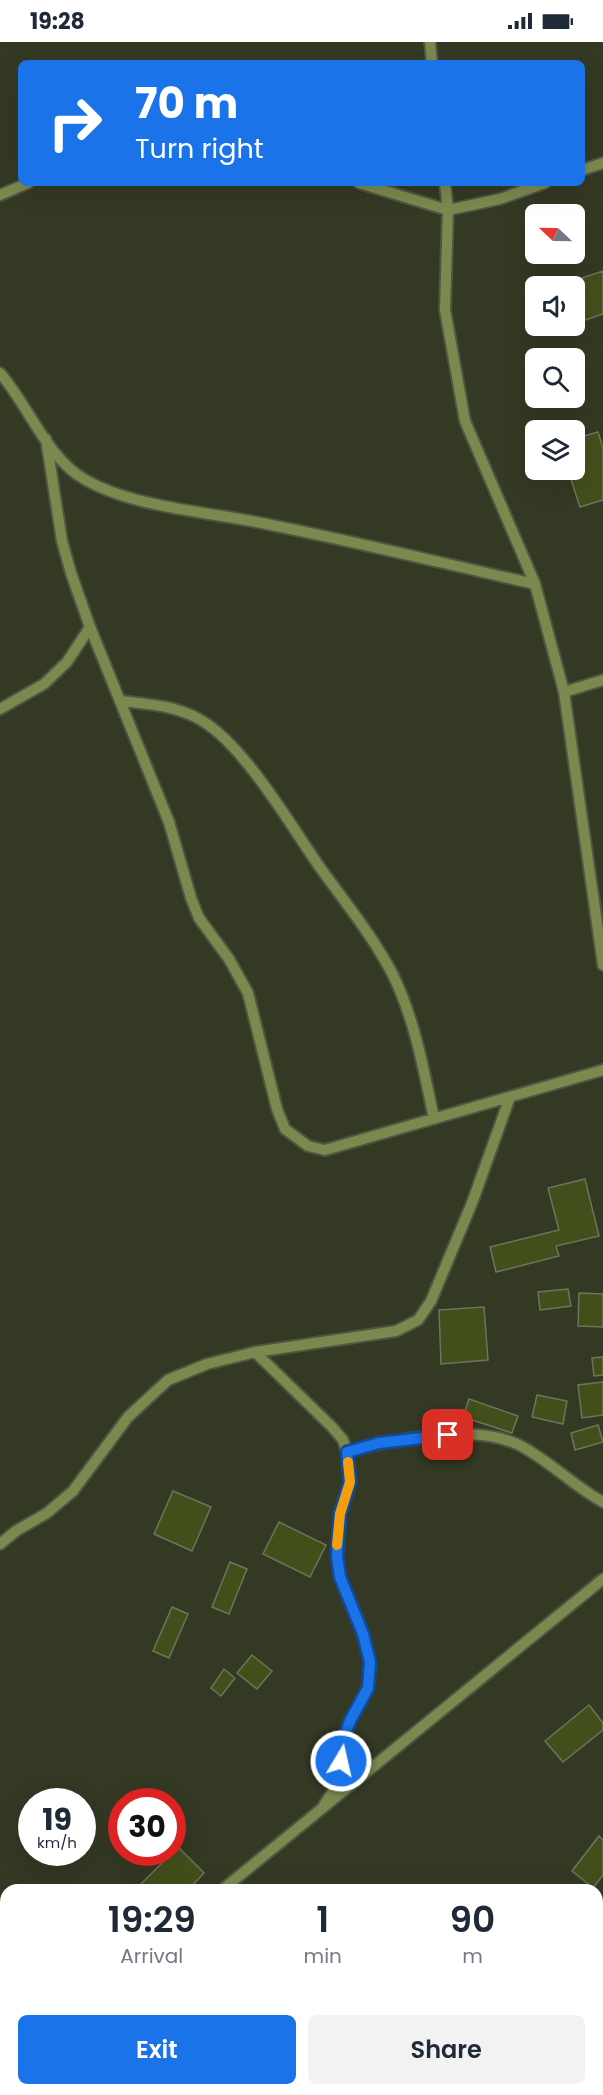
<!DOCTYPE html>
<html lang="en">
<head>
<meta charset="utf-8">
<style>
	:root { --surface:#fff; --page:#f2f2f3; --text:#1f2937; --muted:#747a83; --accent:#1a73e8 }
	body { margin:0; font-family:Poppins,sans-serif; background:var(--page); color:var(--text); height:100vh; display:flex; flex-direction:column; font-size:22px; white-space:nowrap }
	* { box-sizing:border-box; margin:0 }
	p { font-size:20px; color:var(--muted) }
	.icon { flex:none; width:33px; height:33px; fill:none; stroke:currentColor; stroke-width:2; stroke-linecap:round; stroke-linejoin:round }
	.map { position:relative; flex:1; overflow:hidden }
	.panel { position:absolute; left:0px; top:1842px; width:603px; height:212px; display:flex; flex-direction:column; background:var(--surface); border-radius:18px 18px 0 0; box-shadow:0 6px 24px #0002 }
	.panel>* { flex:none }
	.banner { position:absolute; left:18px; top:18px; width:567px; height:126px; border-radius:9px; box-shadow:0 6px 24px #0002; background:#1a73e8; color:#fff; overflow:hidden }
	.needle { width:39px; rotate:292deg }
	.buttons { position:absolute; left:525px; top:162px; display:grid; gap:12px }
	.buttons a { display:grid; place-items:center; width:60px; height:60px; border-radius:9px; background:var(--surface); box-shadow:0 6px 24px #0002; font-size:30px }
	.speed { position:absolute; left:18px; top:1746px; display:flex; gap:12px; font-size:30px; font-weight:700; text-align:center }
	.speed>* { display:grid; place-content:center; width:78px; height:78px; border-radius:50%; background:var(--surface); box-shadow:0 6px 24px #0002; line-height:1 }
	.speed small { font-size:15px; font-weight:400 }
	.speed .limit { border:9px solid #d22; background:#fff; color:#111 }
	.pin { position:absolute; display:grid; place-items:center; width:51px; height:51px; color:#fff; margin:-26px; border-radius:12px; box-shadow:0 3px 9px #0006 }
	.me { position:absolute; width:66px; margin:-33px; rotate:9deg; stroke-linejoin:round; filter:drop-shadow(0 0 4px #0008) }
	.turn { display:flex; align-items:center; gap:21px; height:126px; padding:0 18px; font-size:27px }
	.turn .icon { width:78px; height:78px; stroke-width:2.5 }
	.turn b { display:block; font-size:42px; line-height:51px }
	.eta { display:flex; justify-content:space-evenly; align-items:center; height:102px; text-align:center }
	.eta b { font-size:36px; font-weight:600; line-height:42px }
	.primary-button { display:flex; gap:12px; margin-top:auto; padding:12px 18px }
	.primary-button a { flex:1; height:69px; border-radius:9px; background:var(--accent); color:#fff; font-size:24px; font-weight:600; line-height:69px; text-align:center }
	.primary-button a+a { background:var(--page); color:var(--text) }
	.status { display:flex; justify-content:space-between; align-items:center; height:42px; padding:0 30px; background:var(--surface); direction:ltr }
	.status svg { height:16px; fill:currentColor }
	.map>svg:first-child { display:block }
	.building { fill:#434f1b; stroke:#6d745c; stroke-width:1.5 }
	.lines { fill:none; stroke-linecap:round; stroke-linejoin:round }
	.minor-casing { stroke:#505541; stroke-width:14 }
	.minor { stroke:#7a8a4f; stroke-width:10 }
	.route-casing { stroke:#114b97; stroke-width:15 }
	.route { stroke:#1a73e8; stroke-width:10 }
	.slow { stroke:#f59e0b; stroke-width:10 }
</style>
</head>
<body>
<div class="status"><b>19:28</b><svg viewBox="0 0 49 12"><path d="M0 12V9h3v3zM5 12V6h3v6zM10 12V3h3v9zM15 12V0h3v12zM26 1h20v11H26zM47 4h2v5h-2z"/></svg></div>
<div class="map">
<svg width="603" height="2053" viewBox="0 0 603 2053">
	<rect width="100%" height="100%" fill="#343924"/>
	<path class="building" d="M603 229V272L574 282V244H558Z
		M546 284H571L549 291Z
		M598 390 603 406V458L580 465 568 428H574V397Z
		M585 1137 599 1194 556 1204 559 1214 496 1230 490 1205 559 1188 548 1146Z
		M568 1247 571 1264 540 1268 538 1250Z
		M579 1251 603 1252V1285L578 1284Z
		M484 1265 488 1318 441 1322 439 1268Z
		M603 1315V1333L594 1334 592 1316Z
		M603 1340V1373L582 1376 578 1343Z
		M537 1353 567 1359 563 1382 532 1375Z
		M469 1357 518 1374 512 1391 463 1375Z
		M598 1383 603 1400 575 1408 571 1391Z
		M173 1449 211 1465 192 1509 154 1492Z
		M279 1480 326 1503 310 1535 263 1512Z
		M230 1520 247 1527 229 1572 212 1565Z
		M172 1565 188 1572 169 1616 153 1609Z
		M252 1613 272 1629 257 1647 237 1631Z
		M224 1627 235 1636 221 1654 211 1646Z
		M589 1663 603 1681V1688L563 1720 545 1699Z
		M599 1794 603 1798V1833L593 1846 572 1829Z
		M178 1805 204 1831 188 1848H145L140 1843Z
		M597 1860 603 1861V1916L597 1915Z
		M169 2048H205L210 2052 164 2053Z
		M279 2048H296L303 2053H275Z
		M482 2048H516L514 2053H495Z"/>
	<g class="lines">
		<g class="minor-casing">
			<path id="minor" d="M430 0 432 21
				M582 128 603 121
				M359 141 448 168 500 157 545 141
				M445 141 448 168 445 268 465 379 535 542 564 650 603 923
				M0 153 28 141
				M0 331C28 363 48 417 84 437 130 464 199 469 251 479 346 497 441 521 535 542
				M46 397 62 499 71 531 90 585 169 780 191 856 199 876 229 917 248 951 277 1067 285 1087 308 1104 325 1108 603 1028
				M564 650 603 638
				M120 659C147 662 174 663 199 677 243 701 289 781 319 824 344 859 373 894 393 933 415 978 424 1029 434 1077
				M0 667 44 642 67 620 90 585
				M255 1310 332 1385 343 1398 347 1410 350 1440 340 1472 337 1514 340 1535 363 1591 370 1620 368 1646 350 1679 341 1703 342 1736 324 1763
				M347 1410C395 1397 474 1381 519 1403 549 1418 573 1444 603 1460
				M0 1502 16 1489 47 1471 73 1449 128 1375 168 1338 207 1322 255 1310 396 1289 418 1278 431 1259 472 1161 510 1055
				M222 1848 603 1537
				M0 1975 6 1981
				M0 2031 6 2026"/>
		</g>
		<use href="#minor" class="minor"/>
	</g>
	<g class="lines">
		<g class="route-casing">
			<path id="route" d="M341 1719V1703L350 1679 368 1646 370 1620 363 1592 340 1535 337 1514 340 1472 350 1440 347 1410 379 1401 448 1393"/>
		</g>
		<use href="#route" class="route"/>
		<path class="slow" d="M337 1503 340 1472 350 1440 348 1420"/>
	</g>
</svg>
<div class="buttons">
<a><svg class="needle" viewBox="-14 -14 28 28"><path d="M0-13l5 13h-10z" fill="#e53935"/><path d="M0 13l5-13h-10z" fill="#747a83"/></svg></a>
<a><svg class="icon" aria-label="sound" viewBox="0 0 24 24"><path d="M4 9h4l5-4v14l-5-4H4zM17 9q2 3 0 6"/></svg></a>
<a><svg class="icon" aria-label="search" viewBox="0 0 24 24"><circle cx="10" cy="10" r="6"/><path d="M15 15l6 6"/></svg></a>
<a><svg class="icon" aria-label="layers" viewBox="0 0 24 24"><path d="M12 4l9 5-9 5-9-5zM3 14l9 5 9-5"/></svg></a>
</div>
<div class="speed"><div>19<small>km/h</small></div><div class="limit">30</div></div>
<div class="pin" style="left:448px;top:1393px;background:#d93025"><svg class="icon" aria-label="arrive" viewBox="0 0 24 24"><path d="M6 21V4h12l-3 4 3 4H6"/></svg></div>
<svg class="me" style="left:341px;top:1719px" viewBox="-20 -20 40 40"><circle r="17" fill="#1a73e8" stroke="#fff" stroke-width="3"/><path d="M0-11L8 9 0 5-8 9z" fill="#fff"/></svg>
<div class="banner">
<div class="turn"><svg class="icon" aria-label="right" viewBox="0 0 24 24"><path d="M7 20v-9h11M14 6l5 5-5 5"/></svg><div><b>70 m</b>Turn right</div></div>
</div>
<section class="panel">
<div class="eta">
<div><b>19:29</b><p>Arrival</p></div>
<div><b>1</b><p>min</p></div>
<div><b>90</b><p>m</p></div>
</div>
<div class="primary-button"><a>Exit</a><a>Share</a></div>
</section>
</div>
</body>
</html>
